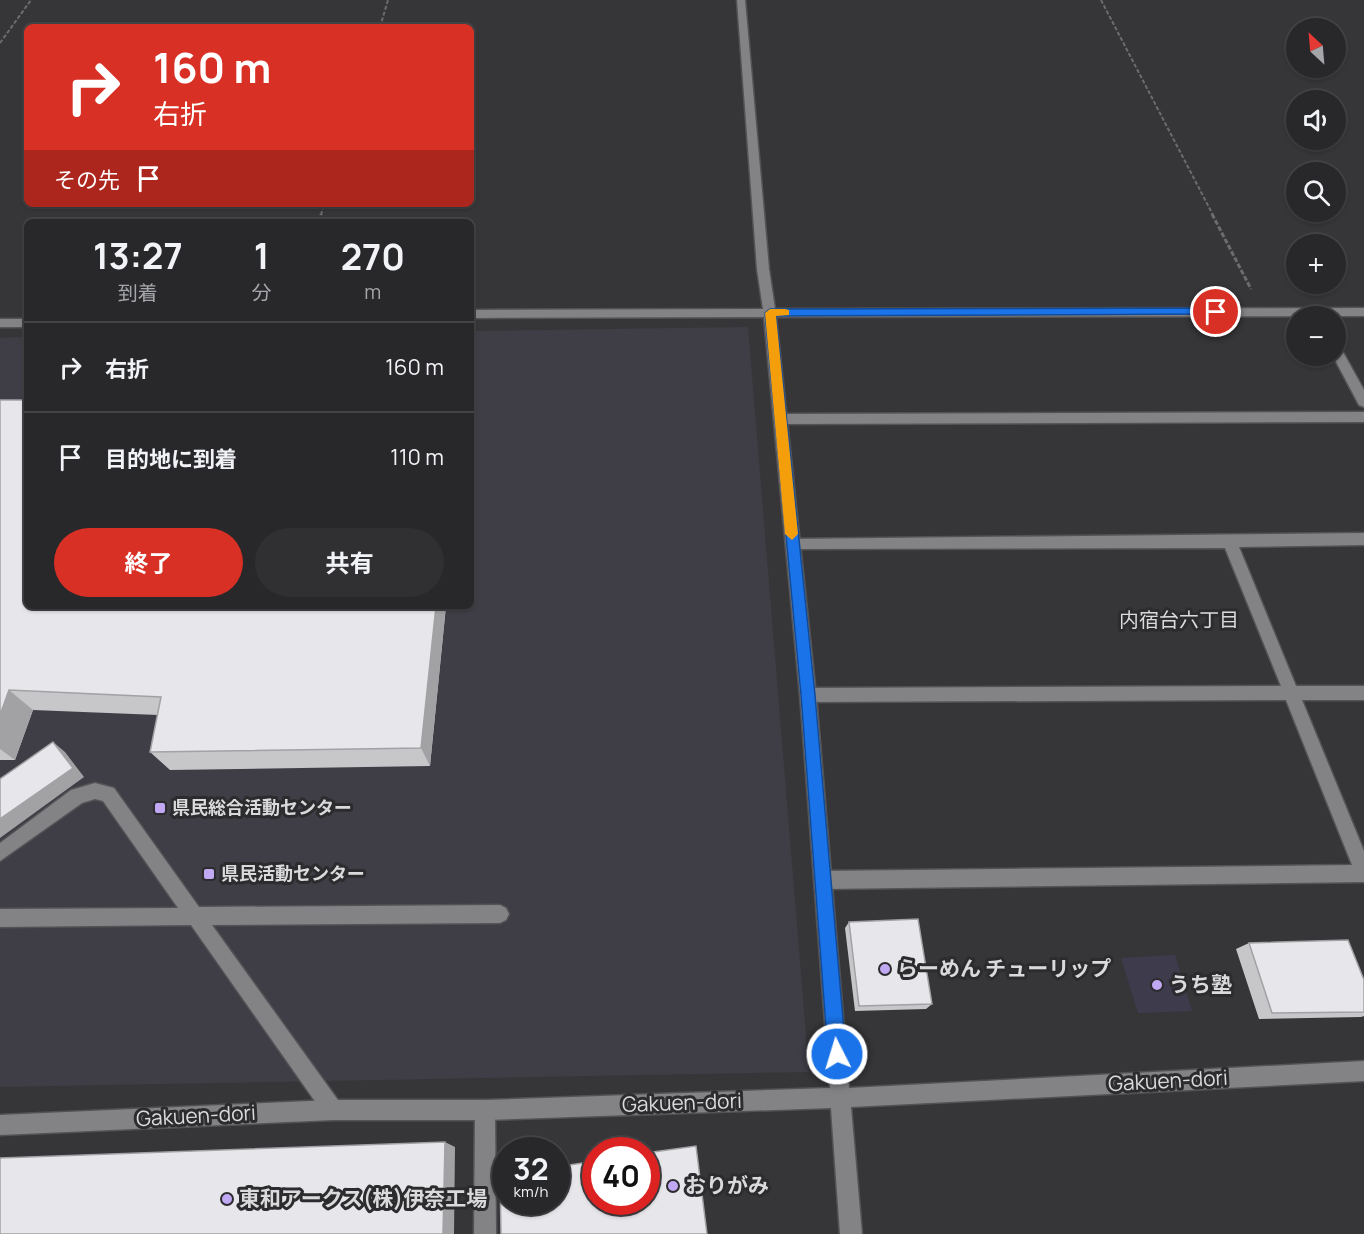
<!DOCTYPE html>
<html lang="ja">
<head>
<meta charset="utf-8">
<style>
	:root { --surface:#28282b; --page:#303033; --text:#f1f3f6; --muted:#a5a6a9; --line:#444447; --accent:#d93025 }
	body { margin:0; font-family:Manrope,"Noto Sans JP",sans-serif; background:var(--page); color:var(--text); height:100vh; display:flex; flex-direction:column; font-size:22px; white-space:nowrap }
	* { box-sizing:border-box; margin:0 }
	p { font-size:20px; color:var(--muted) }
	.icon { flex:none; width:33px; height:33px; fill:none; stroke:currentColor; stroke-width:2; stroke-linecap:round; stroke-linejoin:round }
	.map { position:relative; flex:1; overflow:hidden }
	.panel { position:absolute; left:24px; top:219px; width:450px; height:390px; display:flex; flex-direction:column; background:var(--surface); border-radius:9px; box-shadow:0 2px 4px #0004,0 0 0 2px var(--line) }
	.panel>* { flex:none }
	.hud { position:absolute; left:24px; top:24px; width:450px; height:183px; border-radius:9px; box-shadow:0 2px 4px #0004,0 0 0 2px var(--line); background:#d93025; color:#fff; overflow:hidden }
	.needle { width:39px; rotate:334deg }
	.tools { position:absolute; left:1286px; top:18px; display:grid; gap:12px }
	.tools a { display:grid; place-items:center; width:60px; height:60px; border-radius:50%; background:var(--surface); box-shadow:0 2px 4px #0004,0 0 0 2px var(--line); font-size:30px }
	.speed { position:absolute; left:492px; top:1137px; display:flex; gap:12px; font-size:30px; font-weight:700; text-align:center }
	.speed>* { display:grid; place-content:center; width:78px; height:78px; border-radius:50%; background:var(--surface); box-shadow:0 2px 4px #0004,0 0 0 2px var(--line); line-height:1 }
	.speed small { font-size:15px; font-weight:400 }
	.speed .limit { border:9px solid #d22; background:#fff; color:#111 }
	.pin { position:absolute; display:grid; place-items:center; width:51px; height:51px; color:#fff; margin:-26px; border:3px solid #fff; border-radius:50%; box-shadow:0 2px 6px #0007 }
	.me { position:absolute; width:66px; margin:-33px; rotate:355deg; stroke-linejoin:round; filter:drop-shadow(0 0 4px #0008) }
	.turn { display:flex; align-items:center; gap:21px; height:126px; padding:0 30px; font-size:27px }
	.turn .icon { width:78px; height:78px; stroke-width:2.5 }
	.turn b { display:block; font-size:42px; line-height:51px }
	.then { display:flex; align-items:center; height:57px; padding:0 30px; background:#0003; gap:12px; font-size:22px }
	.eta { display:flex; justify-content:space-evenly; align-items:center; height:102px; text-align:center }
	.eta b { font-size:36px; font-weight:700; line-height:42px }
	.button { display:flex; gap:12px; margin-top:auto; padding:12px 30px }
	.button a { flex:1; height:69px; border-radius:36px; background:var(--accent); color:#fff; font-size:24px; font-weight:700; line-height:69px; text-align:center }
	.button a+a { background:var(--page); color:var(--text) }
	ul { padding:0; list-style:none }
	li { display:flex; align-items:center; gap:18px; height:90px; padding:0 30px; border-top:2px solid var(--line) }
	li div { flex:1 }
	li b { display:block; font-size:22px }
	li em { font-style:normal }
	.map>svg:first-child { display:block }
	.built { fill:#3f3e47 }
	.education { fill:#3e3b4d }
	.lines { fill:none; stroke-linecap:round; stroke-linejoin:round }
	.service-casing { stroke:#535255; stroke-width:3 }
	.minor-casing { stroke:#535255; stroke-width:3 }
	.tertiary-casing { stroke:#535255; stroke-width:3 }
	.path-far1 { stroke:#6c6c6e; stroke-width:2; stroke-dasharray:4 2; stroke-linecap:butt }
	.path { stroke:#6c6c6e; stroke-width:3; stroke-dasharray:5 2; stroke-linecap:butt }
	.service { fill:#838386; fill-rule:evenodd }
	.minor { fill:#838386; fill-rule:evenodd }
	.tertiary { fill:#838386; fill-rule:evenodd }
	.wall { fill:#c7c6c9 }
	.shaded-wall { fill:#a2a1a4 }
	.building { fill:#e7e6ea; stroke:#a2a1a4; stroke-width:1.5 }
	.route { fill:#1a73e8; stroke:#114b97; stroke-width:1.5 }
	.slow { fill:#f59e0b }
	.poi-dot { fill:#c1a8f3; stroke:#2c2c2e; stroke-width:2 }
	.labels { text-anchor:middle; stroke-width:6; stroke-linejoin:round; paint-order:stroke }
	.poi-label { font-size:18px; font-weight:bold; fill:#dadadc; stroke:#2c2c2e; text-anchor:start }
	.neighbourhood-label { font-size:20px; fill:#dadadc; stroke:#2c2c2e }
	.near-poi-label { font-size:21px; font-weight:bold; fill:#dadadc; stroke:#2c2c2e; text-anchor:start }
	.near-street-label { font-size:21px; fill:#dadadc; stroke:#2c2c2e }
</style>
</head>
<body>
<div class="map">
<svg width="1364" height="1234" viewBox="0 0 1364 1234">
	<rect width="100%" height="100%" fill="#363639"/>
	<path class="built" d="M748 327 809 1072 0 1087V338L27 337V606H471V331Z"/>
	<path class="education" d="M1175 955 1192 1011 1138 1013 1121 958Z"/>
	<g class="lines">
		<g class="service-casing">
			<path id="service" d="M95 783 114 788 199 907 500 905 506 908 509 914 506 920 500 923 212 925 340 1103 343 1110 340 1117 333 1120 326 1117 191 925 0 927V909L178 908 103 801 95 799 82 803 0 861V843L71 790Z"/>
		</g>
		<g class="minor-casing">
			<path id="minor" d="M1335 344 1339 345 1364 390V407L1359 405 1333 356H1335Z
				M1364 412V422L780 424 774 419 780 414Z
				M1364 533V545L1239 547 1296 686H1364V700H1302L1364 851V882L823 889 817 886 814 880 817 874 823 871 1352 865 1286 700 808 702 802 700 800 695 802 690 808 688 1281 686 1225 548 793 549 788 547 786 543 788 539Z
				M485 1100 492 1103 495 1110 496 1234H474L475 1110 478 1103Z"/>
		</g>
		<g class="tertiary-casing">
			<path id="tertiary" d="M737 0H745L769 269 775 309 1364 308V316L776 317 816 695 849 1088 1364 1061V1081L851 1107 862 1234H840L831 1108 485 1120H333L0 1135V1115L333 1100H485L830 1088 800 695 764 317 471 318V310L763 309 757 269Z
				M0 319H27V327H0Z"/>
		</g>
		<path class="path-far1" d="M1101 0 1213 215
			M380 27 388 0
			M0 43 31 0
			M321 215 324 204"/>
		<path class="path" d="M1212 214 1251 289
			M319 222 321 214"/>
		<use href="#service" class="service"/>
		<use href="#minor" class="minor"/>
		<use href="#tertiary" class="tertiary"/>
	</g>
	<path class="wall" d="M0 400 27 606H446L430 766 170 770 150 752 158 715 33 710 15 760H0Z
		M849 922 932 1004 926 1009 855 1011 845 928Z
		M1249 943 1364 980V1016L1361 1017 1259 1019 1236 949Z"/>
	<path class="shaded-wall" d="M436 606H446L430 766 421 748Z
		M9 690 33 710 15 760 0 749V715Z
		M53 742 65 752 84 777 0 838V819Z
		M445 1142 455 1147 454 1234H443Z"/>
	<path class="building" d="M0 400H27V606H436L421 748 150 752 161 697 9 690 0 715Z
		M53 742 73 768 0 819V779Z
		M918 919 932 1004 859 1006 849 922Z
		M1348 940 1364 980V1012L1272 1013 1249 943Z
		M445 1142 443 1234H0V1158Z
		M696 1146 707 1234H501L500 1176 506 1175V1202H556V1167L596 1161V1202H646V1153Z"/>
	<path class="route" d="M1216 308 1221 312 1220 314 776 316 815 695 846 1054 843 1061 837 1063 831 1061 828 1054 801 695 765 313 770 309Z"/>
	<path class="slow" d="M785 309 789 310V315L776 316 798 534 792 540 785 534 765 313 770 309Z"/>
	<g class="poi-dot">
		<rect x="154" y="802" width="12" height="12" rx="3"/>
		<rect x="203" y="868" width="12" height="12" rx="3"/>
		<circle cx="885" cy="969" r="6"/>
		<circle cx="1157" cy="985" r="6"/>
		<circle cx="673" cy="1186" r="6"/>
		<circle cx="227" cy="1199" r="6"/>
	</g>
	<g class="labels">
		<g class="poi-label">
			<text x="172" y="814">県民総合活動センター</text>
			<text x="221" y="880">県民活動センター</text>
		</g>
		<g class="neighbourhood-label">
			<text x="1179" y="627">内宿台六丁目</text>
		</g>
		<g class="near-poi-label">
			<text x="897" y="976">らーめん チューリップ</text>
			<text x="1169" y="992">うち塾</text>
			<text x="685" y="1193">おりがみ</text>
			<text x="239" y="1206">東和アークス(株)伊奈工場</text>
		</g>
		<g class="near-street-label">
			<text transform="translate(1168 1081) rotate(-3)" y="7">Gakuen-dori</text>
			<text transform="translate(682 1103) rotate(-2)" y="7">Gakuen-dori</text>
			<text transform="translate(196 1116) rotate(-3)" y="7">Gakuen-dori</text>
		</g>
	</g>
</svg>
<div class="tools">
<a><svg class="needle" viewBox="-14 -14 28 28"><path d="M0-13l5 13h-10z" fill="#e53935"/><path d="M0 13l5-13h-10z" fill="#a5a6a9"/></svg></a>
<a><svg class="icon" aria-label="sound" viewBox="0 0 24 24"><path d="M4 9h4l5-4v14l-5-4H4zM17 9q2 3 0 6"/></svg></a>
<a><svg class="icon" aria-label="search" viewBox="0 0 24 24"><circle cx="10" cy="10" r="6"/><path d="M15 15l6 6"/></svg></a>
<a>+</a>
<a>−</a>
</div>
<div class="speed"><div>32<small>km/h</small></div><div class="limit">40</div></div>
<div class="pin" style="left:1216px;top:312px;background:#d93025"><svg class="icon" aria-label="arrive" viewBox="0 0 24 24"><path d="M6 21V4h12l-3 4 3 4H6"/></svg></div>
<svg class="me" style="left:837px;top:1054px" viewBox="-20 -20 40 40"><circle r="17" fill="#1a73e8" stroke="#fff" stroke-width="3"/><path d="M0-11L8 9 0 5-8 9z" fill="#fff"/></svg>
<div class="hud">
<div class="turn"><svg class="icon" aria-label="right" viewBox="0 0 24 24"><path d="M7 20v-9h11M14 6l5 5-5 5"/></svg><div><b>160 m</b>右折</div></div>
<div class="then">その先<svg class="icon" aria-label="arrive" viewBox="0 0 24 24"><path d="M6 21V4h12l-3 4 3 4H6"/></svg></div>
</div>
<section class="panel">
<div class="eta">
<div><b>13:27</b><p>到着</p></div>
<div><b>1</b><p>分</p></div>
<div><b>270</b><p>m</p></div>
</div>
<ul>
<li><svg class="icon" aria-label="right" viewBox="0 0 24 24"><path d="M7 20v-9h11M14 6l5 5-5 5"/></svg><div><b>右折</b></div><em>160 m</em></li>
<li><svg class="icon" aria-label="arrive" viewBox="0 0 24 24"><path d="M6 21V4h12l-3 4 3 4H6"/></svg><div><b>目的地に到着</b></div><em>110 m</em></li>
</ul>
<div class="button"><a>終了</a><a>共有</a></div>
</section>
</div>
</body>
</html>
